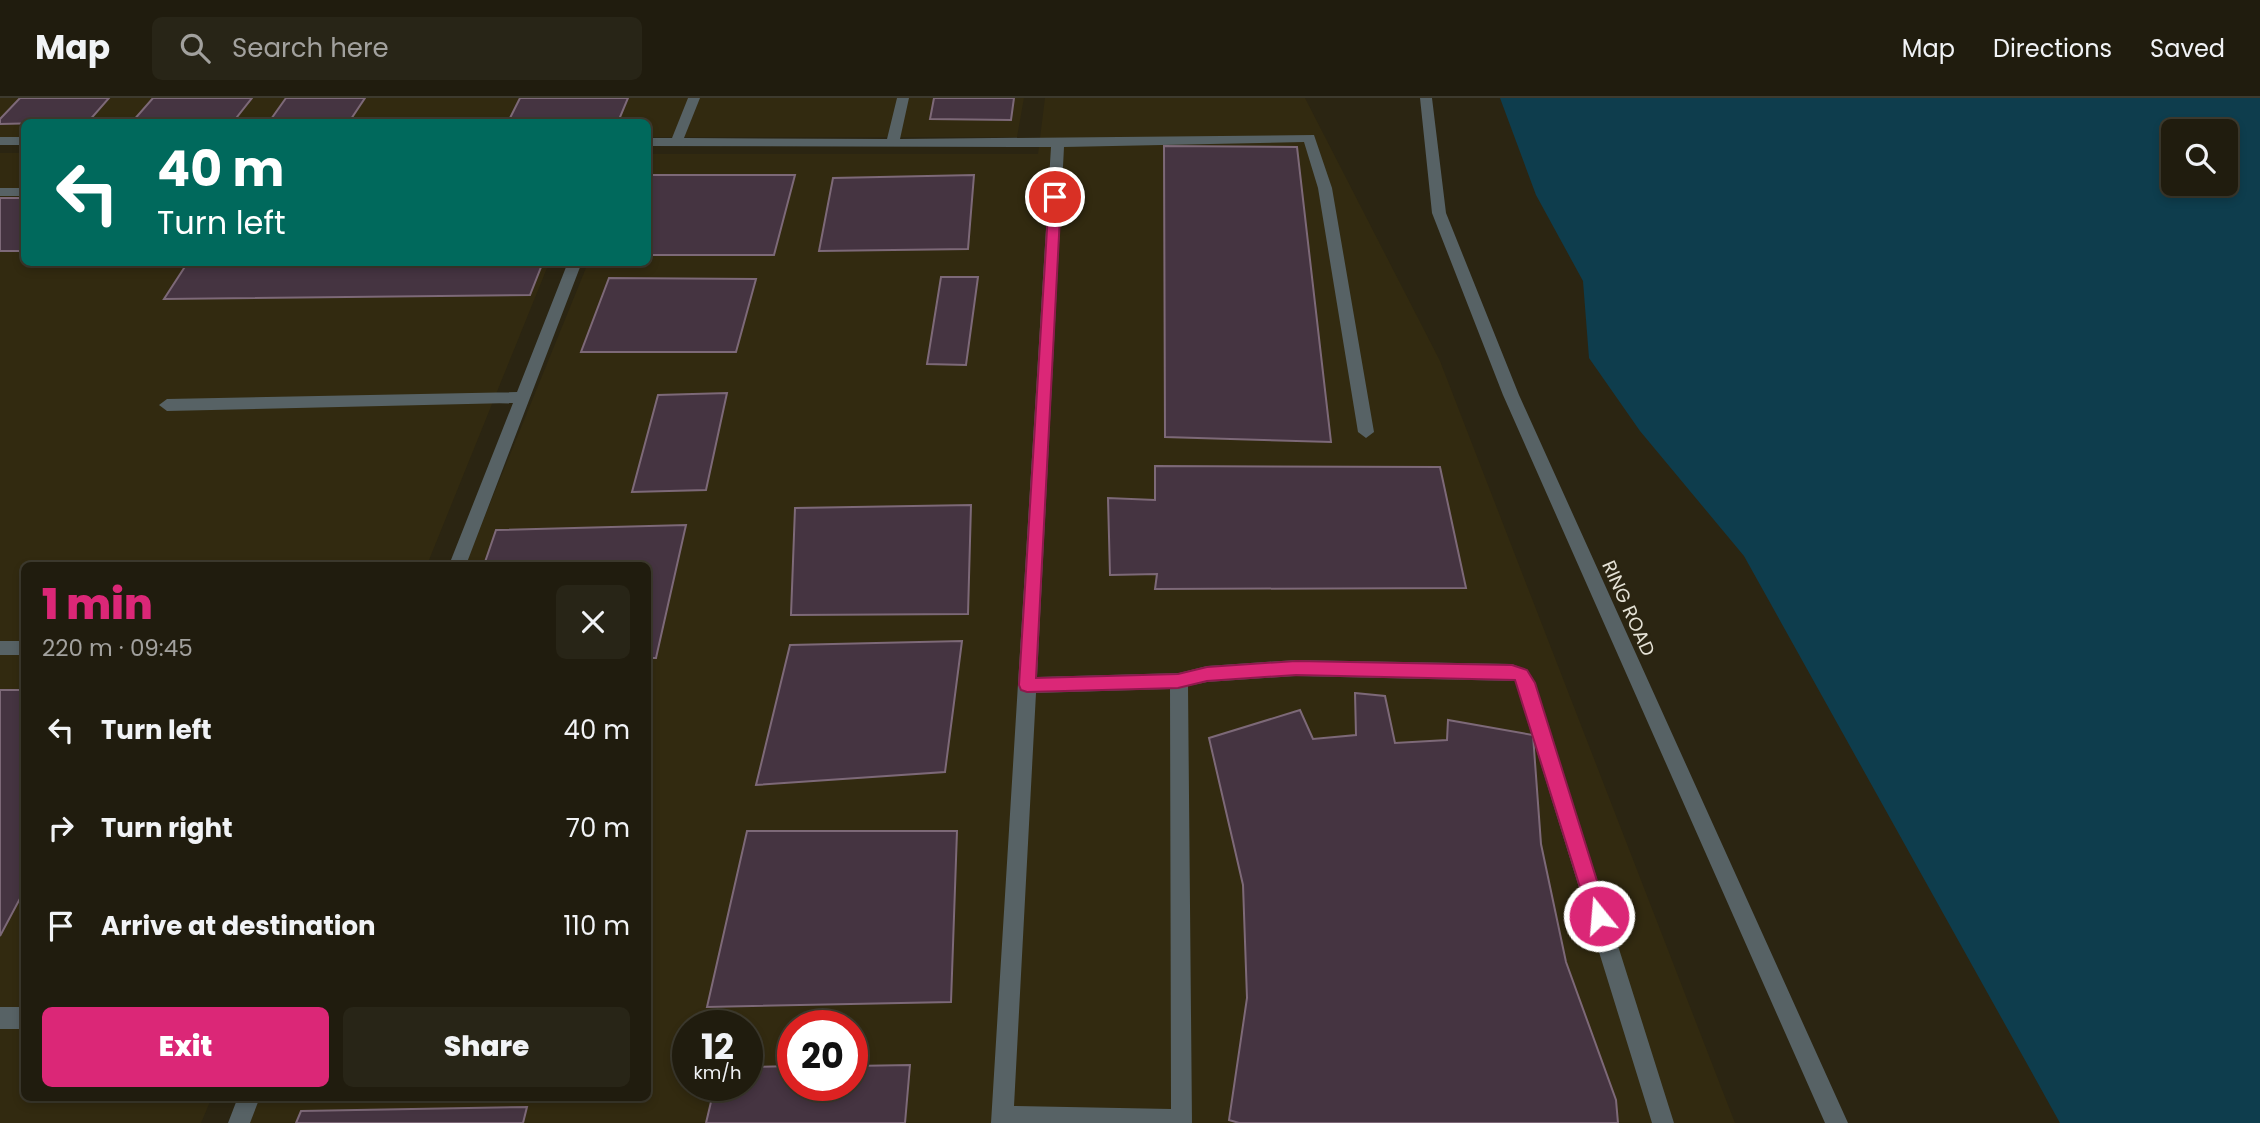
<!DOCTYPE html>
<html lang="en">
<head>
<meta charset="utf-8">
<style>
	:root { --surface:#201c0e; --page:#282517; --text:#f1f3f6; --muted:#a2a19e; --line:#3d3a2e; --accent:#db2777 }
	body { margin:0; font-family:Poppins,sans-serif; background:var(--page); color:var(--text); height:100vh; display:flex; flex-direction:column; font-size:26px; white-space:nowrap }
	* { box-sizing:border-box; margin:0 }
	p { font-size:23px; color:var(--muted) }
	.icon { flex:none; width:38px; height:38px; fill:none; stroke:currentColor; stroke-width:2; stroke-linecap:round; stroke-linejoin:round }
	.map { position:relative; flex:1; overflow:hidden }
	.panel { position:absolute; left:21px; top:464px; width:630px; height:539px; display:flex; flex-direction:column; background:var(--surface); border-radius:10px; box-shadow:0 4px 10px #0003,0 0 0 2px var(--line) }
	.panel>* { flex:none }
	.guide { position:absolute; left:21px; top:21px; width:630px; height:147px; border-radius:10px; box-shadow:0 4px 10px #0003,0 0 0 2px var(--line); background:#00695c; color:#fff; overflow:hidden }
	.tools { position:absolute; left:2161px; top:21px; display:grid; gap:14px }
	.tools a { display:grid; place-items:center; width:77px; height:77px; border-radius:10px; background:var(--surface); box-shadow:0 4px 10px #0003,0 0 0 2px var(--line); font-size:35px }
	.speed { position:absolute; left:672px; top:912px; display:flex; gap:14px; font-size:35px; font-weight:700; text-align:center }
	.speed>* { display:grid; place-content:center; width:91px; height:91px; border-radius:50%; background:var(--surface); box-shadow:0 4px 10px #0003,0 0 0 2px var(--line); line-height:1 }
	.speed small { font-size:18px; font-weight:400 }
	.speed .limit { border:10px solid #d22; background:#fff; color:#111 }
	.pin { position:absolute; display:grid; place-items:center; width:60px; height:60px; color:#fff; margin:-30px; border:4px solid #fff; border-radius:50%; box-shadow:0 2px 7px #0007 }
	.me { position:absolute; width:77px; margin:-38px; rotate:343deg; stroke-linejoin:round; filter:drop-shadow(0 0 5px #0008) }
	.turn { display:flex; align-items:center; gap:24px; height:147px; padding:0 21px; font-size:32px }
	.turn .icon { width:91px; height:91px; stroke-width:2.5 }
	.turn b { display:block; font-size:49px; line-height:60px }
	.round { display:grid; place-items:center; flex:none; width:74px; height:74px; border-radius:10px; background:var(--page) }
	.summary { display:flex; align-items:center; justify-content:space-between; height:119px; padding:0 21px }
	h1 { font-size:42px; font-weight:800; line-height:52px; color:var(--accent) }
	.primary-button { display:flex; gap:14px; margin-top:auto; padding:14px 21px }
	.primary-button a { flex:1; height:80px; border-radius:10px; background:var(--accent); color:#fff; font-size:28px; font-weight:800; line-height:80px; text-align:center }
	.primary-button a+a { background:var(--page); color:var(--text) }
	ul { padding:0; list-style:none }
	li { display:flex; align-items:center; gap:21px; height:98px; padding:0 21px }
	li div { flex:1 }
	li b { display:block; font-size:26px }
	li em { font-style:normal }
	header { display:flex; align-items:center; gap:42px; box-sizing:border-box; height:98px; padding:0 35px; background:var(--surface); border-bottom:2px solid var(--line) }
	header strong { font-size:33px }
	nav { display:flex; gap:38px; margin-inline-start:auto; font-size:24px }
	.search { width:490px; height:63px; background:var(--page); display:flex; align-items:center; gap:18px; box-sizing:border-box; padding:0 24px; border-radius:10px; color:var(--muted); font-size:26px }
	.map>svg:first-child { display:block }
	.built { fill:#322a10; fill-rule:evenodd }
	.water { fill:#0e3d4d; fill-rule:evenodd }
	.building { fill:#453441; stroke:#7d6978; stroke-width:2 }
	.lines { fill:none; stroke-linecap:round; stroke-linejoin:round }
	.minor { fill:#576265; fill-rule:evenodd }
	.route { fill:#db2777; stroke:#8e194d; stroke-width:2 }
	.labels { text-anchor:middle; stroke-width:5; stroke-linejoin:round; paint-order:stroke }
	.street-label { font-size:19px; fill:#e5e2d6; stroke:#2b2512 }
</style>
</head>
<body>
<header>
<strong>Map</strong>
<div class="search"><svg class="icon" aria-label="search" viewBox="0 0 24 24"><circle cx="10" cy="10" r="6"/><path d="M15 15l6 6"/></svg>Search here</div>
<nav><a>Map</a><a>Directions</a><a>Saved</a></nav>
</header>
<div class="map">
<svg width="2260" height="1025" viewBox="0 0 2260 1025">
	<rect width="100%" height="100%" fill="#2b2512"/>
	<path class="built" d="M0 0H1024L1017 39H648V24H24V40H0Z
		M1045 0H1305L1440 263 1735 1025H239L250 999H648V467H465L588 165 648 164V56H1038ZM688 928H747V987H688ZM793 928H852V987H793Z
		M0 55H24V164L549 165 427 467H24V999H212L201 1025H0Z"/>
	<path class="water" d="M1500 0H2260V1025H2060L1744 458 1640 333 1589 260 1583 183 1536 97ZM2174 33H2226V86H2174Z"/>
	<path class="building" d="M20 0H109L88 24 0 26V21Z
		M153 0H252L233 24H132Z
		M286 0H365L349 24H269Z
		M520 0H628L618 24H508Z
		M934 0H1014L1011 22 930 21Z
		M1164 48 1297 49 1331 344 1165 339Z
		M648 77H795L774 157H648Z
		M974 77 968 151 819 153 833 80Z
		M0 100H24V153H0Z
		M188 164H543L530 197 164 201Z
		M941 179H978L966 267 927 266Z
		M609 180 756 181 736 254H581Z
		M727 295 706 392 632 394 658 297Z
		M1155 368 1440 369 1466 490 1155 491 1157 476 1110 477 1108 400 1155 402Z
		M971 407 968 516 791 517 795 410Z
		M686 427 656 560H648V467H484L496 432Z
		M962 543 945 674 756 687 790 547Z
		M0 592H24V793L0 838Z
		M1355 595 1385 598 1395 645 1447 642 1448 622 1533 637 1541 746 1566 864 1616 1002 1618 1025H1239L1229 1022 1247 900 1243 787 1209 640 1300 612 1313 641 1356 637Z
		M747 733H957L951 904 707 909Z
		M910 967 905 1025H706L715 987H747V969L793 968V987H852V968Z
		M527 1009 523 1025H296L301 1013Z"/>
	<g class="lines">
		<path class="minor" d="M688 0H700L684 40 887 41 897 0H909L900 41 1314 37 1332 90 1374 334 1366 340 1358 334 1318 90 1304 44 1064 49 1037 579 1179 575 1207 568 1296 562 1512 566 1527 572 1535 585 1674 1025H1652L1515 583 1296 578 1207 584 1188 588 1192 1025H991L1051 49 648 48V40H672ZM1170 591 1171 1011 1014 1008 1036 595Z
			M1420 0H1432L1446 115 1519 297 1848 1025H1825L1503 297 1432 115Z
			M0 39H24V47H0Z
			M0 90H24V98H0Z
			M568 164H582L466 467H449L513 305 167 313 159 307 167 301 517 294Z
			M0 543H24V557H0Z
			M0 909H24V931H0Z
			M238 999H260L250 1025H228Z"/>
	</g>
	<path class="route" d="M1055 95 1061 99 1036 580 1178 576 1207 569 1296 563 1512 567 1527 572 1535 585 1608 818 1605 824 1599 827 1592 824 1589 818 1515 582 1296 577 1207 583 1178 590 1027 594 1021 592 1019 587 1049 99Z"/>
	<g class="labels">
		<g class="street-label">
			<text transform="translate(1629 510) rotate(66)" y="7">RING ROAD</text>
		</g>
	</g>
</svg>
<div class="tools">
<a><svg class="icon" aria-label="search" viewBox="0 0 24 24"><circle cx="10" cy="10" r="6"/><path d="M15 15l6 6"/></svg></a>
</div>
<div class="speed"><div>12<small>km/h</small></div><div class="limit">20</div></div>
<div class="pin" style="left:1055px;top:99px;background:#d93025"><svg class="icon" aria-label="arrive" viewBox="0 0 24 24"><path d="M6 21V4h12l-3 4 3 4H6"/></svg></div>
<svg class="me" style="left:1599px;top:818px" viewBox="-20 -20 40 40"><circle r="17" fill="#db2777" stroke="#fff" stroke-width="3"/><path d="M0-11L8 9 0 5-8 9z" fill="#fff"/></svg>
<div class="guide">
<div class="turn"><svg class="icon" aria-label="left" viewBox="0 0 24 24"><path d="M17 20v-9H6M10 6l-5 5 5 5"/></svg><div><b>40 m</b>Turn left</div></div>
</div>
<section class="panel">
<div class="summary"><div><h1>1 min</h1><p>220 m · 09:45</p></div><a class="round"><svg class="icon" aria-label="close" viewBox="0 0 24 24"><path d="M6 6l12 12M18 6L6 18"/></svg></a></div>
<ul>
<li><svg class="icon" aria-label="left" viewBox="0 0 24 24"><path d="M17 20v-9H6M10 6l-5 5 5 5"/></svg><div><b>Turn left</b></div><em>40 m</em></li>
<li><svg class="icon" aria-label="right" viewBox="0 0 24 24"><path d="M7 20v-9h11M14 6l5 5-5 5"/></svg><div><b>Turn right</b></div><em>70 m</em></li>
<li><svg class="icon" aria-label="arrive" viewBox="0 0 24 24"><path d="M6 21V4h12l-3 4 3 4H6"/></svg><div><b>Arrive at destination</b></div><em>110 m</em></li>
</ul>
<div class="primary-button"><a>Exit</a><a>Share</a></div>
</section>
</div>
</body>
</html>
